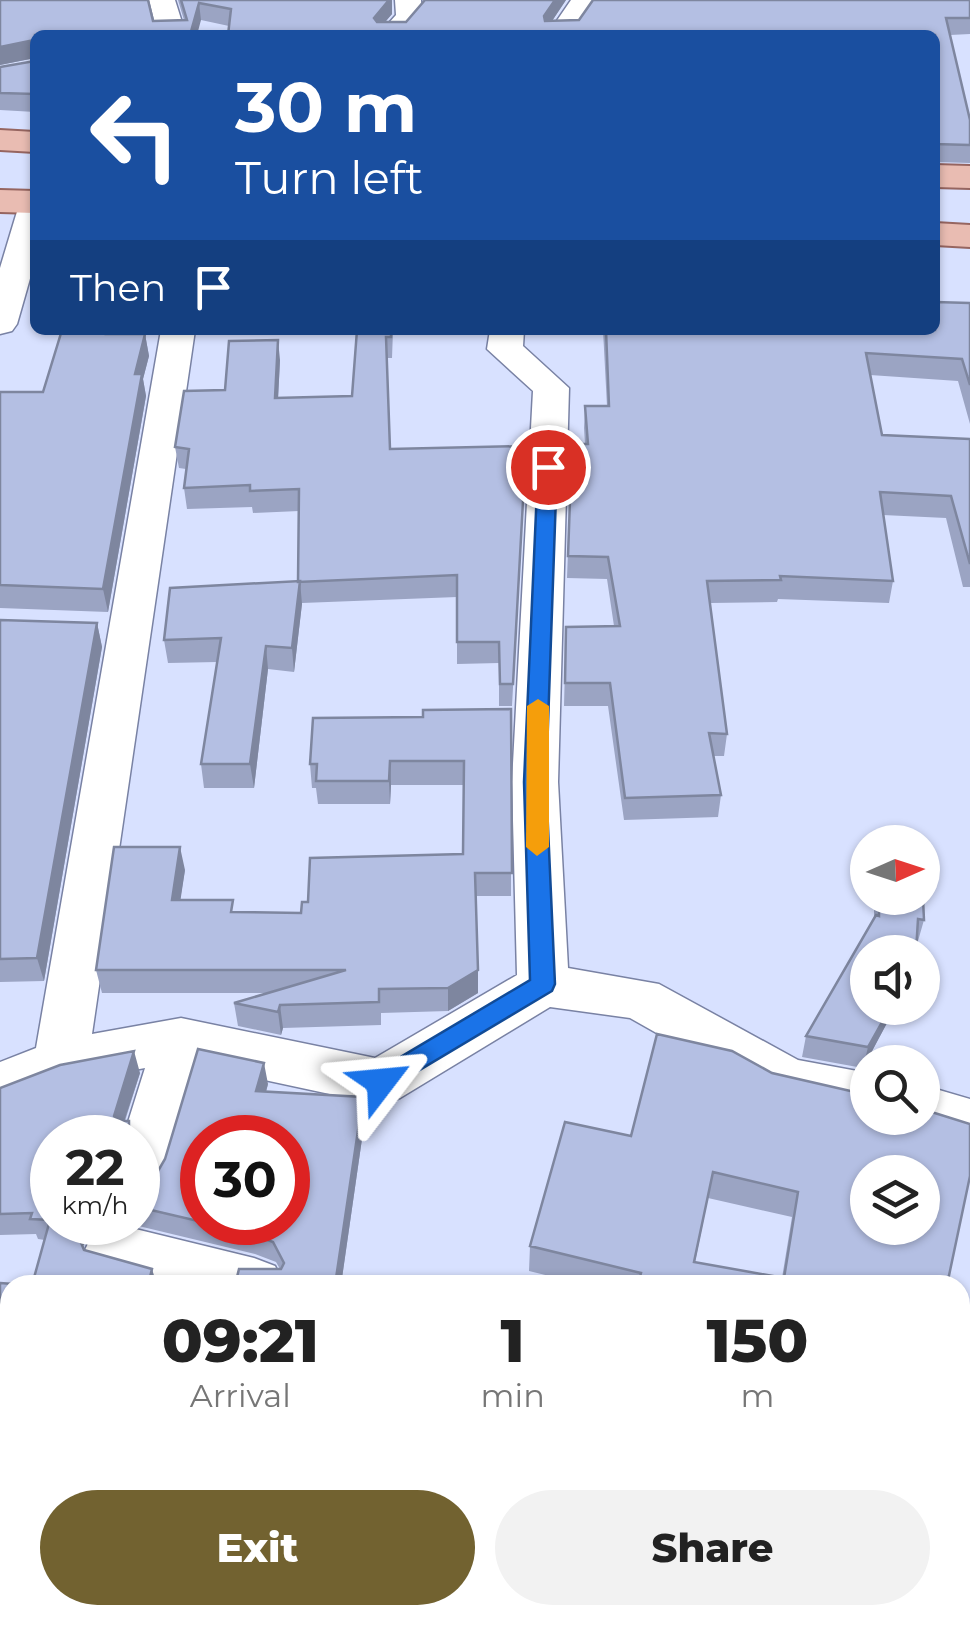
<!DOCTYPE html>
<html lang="en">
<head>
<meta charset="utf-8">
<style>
	:root { --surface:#fff; --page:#f2f2f2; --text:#222; --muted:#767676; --accent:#726230 }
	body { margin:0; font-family:Montserrat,sans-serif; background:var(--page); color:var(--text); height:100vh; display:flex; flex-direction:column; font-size:38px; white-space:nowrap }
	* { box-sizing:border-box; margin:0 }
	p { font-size:32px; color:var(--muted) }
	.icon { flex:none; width:55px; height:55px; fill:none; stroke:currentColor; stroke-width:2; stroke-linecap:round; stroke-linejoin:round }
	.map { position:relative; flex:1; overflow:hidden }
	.drawer { position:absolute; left:0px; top:1275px; width:970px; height:350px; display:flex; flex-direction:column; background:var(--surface); border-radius:30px 30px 0 0; box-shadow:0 2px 8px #0004 }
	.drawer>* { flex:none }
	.banner { position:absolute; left:30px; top:30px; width:910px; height:305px; border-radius:15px; box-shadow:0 2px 8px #0004; background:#1a4fa0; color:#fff; overflow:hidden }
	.needle { width:65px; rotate:87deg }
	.fabs { position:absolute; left:850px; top:825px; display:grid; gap:20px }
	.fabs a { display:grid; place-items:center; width:90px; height:90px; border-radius:50%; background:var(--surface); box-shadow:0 2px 8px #0004; font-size:50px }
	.speed { position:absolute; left:30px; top:1115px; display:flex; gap:20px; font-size:50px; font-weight:700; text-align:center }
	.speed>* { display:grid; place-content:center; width:130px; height:130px; border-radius:50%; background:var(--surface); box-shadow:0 2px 8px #0004; line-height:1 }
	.speed small { font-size:25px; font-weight:400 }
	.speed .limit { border:15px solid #d22; background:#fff; color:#111 }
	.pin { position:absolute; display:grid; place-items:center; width:85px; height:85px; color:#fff; margin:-42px; border:5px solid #fff; border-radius:50%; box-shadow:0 2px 10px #0007 }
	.me { position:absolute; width:110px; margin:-55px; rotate:61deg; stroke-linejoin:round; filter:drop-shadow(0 0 8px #0008) }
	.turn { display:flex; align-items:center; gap:35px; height:210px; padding:0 40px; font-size:45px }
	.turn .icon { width:130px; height:130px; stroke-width:2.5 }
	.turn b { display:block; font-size:70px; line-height:85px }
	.then { display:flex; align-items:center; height:95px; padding:0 40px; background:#0003; gap:20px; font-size:38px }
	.eta { display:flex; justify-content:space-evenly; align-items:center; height:170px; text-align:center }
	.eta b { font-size:60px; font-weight:800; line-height:70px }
	.primary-button { display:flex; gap:20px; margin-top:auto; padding:20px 40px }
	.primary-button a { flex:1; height:115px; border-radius:60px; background:var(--accent); color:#fff; font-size:40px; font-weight:800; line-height:115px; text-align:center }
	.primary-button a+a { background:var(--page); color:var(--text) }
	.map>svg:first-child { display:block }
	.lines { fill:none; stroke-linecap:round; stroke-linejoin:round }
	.street-casing { stroke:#7982a4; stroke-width:3 }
	.primary-casing { stroke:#966560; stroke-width:4 }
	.street { fill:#fff; fill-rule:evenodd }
	.primary { fill:#e9bcb2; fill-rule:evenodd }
	.wall { fill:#9ba4c3; fill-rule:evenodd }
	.shaded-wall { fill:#7e869f }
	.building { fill:#b4bfe3; stroke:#7e869f; stroke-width:2.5; fill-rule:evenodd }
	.route { fill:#1a73e8; stroke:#114b97; stroke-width:2.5 }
	.slow { fill:#f59e0b }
</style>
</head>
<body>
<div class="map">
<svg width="970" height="1625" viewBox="0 0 970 1625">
	<rect width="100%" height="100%" fill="#d8e1ff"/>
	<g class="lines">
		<g class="street-casing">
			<path id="street" d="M149 0H175L186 35H158Z
				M395 0H421L422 16 407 35H378L396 15Z
				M571 0H599L575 35H547Z
				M35 196V261L17 324 12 331 0 334V268L19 205 24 198Z
				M161 330H195L92 1034 181 1018 375 1058 517 975 512 782 533 391 487 349 490 330H524L523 346 569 388 558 782 568 968 659 984 798 1060 868 1073V1118H872L868 1119 768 1096 630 1018 550 1007 400 1098 381 1105 200 1066 167 1178 158 1195 138 1203V1138H123L145 1068 65 1083 0 1108V1062L36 1048Z
				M922 1085 970 1099V1150L902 1124 899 1118H922Z
				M115 1224 254 1258 275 1266 284 1285H148L94 1269 85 1250 94 1231Z
				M483 1615H551L549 1625H481Z"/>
		</g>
		<g class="primary-casing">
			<path id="primary" d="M0 130 35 132V152L0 150Z
				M935 165 970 166V188L935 187Z
				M0 190 35 191V213L0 212Z
				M935 223 970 225V247L935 245Z"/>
		</g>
		<use href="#street" class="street"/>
		<use href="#primary" class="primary"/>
	</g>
	<path class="wall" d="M0 0 153 21 184 20 178 0H392V14L385 22H406L425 0H566L552 21 970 0V34L950 35 970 120V163L935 162V35L229 26 201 20 35 35V112L0 110V67L35 61V58L0 65Z
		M970 303V424L958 381 870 375 882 435 970 439V587H963L946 518 883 515 893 581 889 603 778 599 777 602 710 603 727 734 724 756H714L721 795 718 817 624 820 608 706H564L566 627 614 626 607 579 567 578 572 444H585L584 428 585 406H607L603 330H935Z
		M62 330H117L116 334H145L149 356 143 379 146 396 108 612 0 608V392H43Z
		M357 330H393L392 358H386L390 449 526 446 512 706H499V663L457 664V597L302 603 294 672 268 669 254 788H204L201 764 217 662 168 663 164 640 298 581 299 511 253 513 252 507 187 509 184 488 186 469 179 468 175 447 225 390 280 360 278 398 352 396Z
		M0 620 97 623 102 647 44 981 0 982Z
		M511 709V896H476L478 993 448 1011 381 1013V1025L283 1028 281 1035 238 1026 234 1003 268 993H102L96 970 185 870 180 900 235 912 301 913 308 902 463 854 464 785H391L390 804H318L316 788H312L310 764 423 717Z
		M874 898H922L924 920 918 941 868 952 895 1008 863 1068 802 1057 806 1036 874 918Z
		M657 1034 947 1285H586L529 1271 530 1246 631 1136ZM708 1198 792 1217 782 1278 695 1262Z
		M140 1073 125 1121H129L133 1138H52L93 1227 45 1240 38 1239 36 1234 0 1235V1088Z
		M268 1084 266 1092 365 1118 341 1285H235L280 1269 276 1262 255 1254 122 1222H138V1184L154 1178Z
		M0 1283 10 1285V1351H0Z
		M970 1407V1625H813L817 1615H960V1432Z"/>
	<path class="shaded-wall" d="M389 0H392V14L374 35V18Z
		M555 0H566L544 33V16Z
		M199 3 201 20 197 35H190Z
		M34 40 35 58 0 65V47Z
		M145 334 149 356 143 379 146 396 108 612 103 589 135 374Z
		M278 340 280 360 277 419 275 398Z
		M300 581 302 604 294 672 292 648Z
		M97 623 102 647 44 981 37 958Z
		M266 646 268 669 254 788 250 764Z
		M390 761 391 785 390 804 389 781Z
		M180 847 185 870 177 923 172 900Z
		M478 970V993L448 1011V988Z
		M280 1005 283 1028 281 1035 278 1012Z
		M890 1008H895L863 1068 868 1047Z
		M134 1051 140 1073 119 1137 114 1116Z
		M264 1063 268 1084 260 1113 256 1091Z
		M363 1097 365 1118 341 1285H335Z
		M78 1222H108L93 1227 82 1248 75 1228Z
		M152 1269 157 1285H148Z
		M3 1564 10 1582 0 1585V1565Z
		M441 1615H445L443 1625H439Z"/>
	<path class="building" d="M0 0H148L153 21 187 20 181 0H389L374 18 377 22H406L425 0H555L544 16 545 21 579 20 593 0H970V18H946L970 120V145L935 144V35H228L231 9 199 3 190 35H35V94L0 93V67L35 61 34 40 0 47Z
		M935 302 970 303V385L962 359 866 353 882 435 970 439V564L951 496 880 492 893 581 780 576 781 580 707 581 727 734 709 733 721 795 625 798 610 683H565L566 627 620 626 608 557 568 556 572 444H588L585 406H609L606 330H935Z
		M62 330H107L106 334H145L135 374H142L103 589 0 585V392H43Z
		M357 330H391V337H386L390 449 526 446 513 684H500L499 642H457V575L298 582 299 489 250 491V485L184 488 189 449 175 447 184 391 225 390 229 341 278 340 275 398 352 396Z
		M300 581 292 648 266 646 250 764H201L221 638 164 640 170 588Z
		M0 620 97 623 37 958 0 959Z
		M511 709 512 873H475L478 970 448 988 379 989V1002L280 1005 278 1012 234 1003 346 970H96L114 847H180L172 900H233L231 912 301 913 302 902H308L310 858 463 854 464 761H390L389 781H316L317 764H310L313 718 423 717V710Z
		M922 877 924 920 918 919 916 952H868V1008H890L868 1047 806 1036 876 915 879 916V898H922Z
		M657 1034 732 1051 772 1073 868 1095V1118H922V1109L970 1124V1176L947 1285H638L641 1273 530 1246 565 1122 631 1136ZM713 1172 798 1192 784 1278 694 1262ZM868 1172H922V1228H868Z
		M198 1049 264 1063 256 1091 363 1097 335 1285H235L239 1269H281L284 1263 273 1242 252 1234 203 1222H288V1138H202V1222L138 1207V1184L154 1178 165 1159Z
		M134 1051 114 1116 117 1121H129V1138H52V1222H78L75 1228 84 1250 152 1269 148 1285H32L50 1220 30 1219 32 1213 0 1214V1088L60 1065Z
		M0 1283 28 1285H10V1332L0 1331Z
		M0 1404 10 1405V1595L5 1594 3 1564 0 1565Z
		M970 1410V1625H817L819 1615H960V1437Z
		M0 1611H10V1615H342L360 1619 361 1615H441L439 1625H0Z"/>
	<path class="route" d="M548 461 557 467 546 782 555 984 552 991 381 1093 372 1089 368 1082 372 1074 530 980 524 782 538 467Z"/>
	<path class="slow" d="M538 699 549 706V847L537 856 526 847 527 706Z"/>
</svg>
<div class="fabs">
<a><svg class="needle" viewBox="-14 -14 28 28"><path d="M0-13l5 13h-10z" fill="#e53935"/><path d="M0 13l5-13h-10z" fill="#767676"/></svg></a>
<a><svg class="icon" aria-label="sound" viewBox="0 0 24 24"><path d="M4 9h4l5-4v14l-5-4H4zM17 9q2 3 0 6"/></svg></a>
<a><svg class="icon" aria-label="search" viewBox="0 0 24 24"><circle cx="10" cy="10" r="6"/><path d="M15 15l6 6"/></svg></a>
<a><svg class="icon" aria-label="layers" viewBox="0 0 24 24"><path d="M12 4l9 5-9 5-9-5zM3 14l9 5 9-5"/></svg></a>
</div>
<div class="speed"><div>22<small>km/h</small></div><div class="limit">30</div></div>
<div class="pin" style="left:548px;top:467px;background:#d93025"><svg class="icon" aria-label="arrive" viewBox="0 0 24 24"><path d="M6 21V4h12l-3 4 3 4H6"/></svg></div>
<svg class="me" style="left:381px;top:1082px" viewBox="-20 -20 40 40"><path d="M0-17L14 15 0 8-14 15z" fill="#1a73e8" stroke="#fff" stroke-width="4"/></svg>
<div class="banner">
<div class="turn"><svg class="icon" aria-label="left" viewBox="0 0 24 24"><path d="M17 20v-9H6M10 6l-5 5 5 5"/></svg><div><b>30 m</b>Turn left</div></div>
<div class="then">Then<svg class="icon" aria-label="arrive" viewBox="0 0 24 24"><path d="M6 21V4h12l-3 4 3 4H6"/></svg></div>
</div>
<section class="drawer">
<div class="eta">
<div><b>09:21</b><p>Arrival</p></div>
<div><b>1</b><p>min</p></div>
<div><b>150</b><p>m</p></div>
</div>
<div class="primary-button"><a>Exit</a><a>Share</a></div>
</section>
</div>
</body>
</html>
